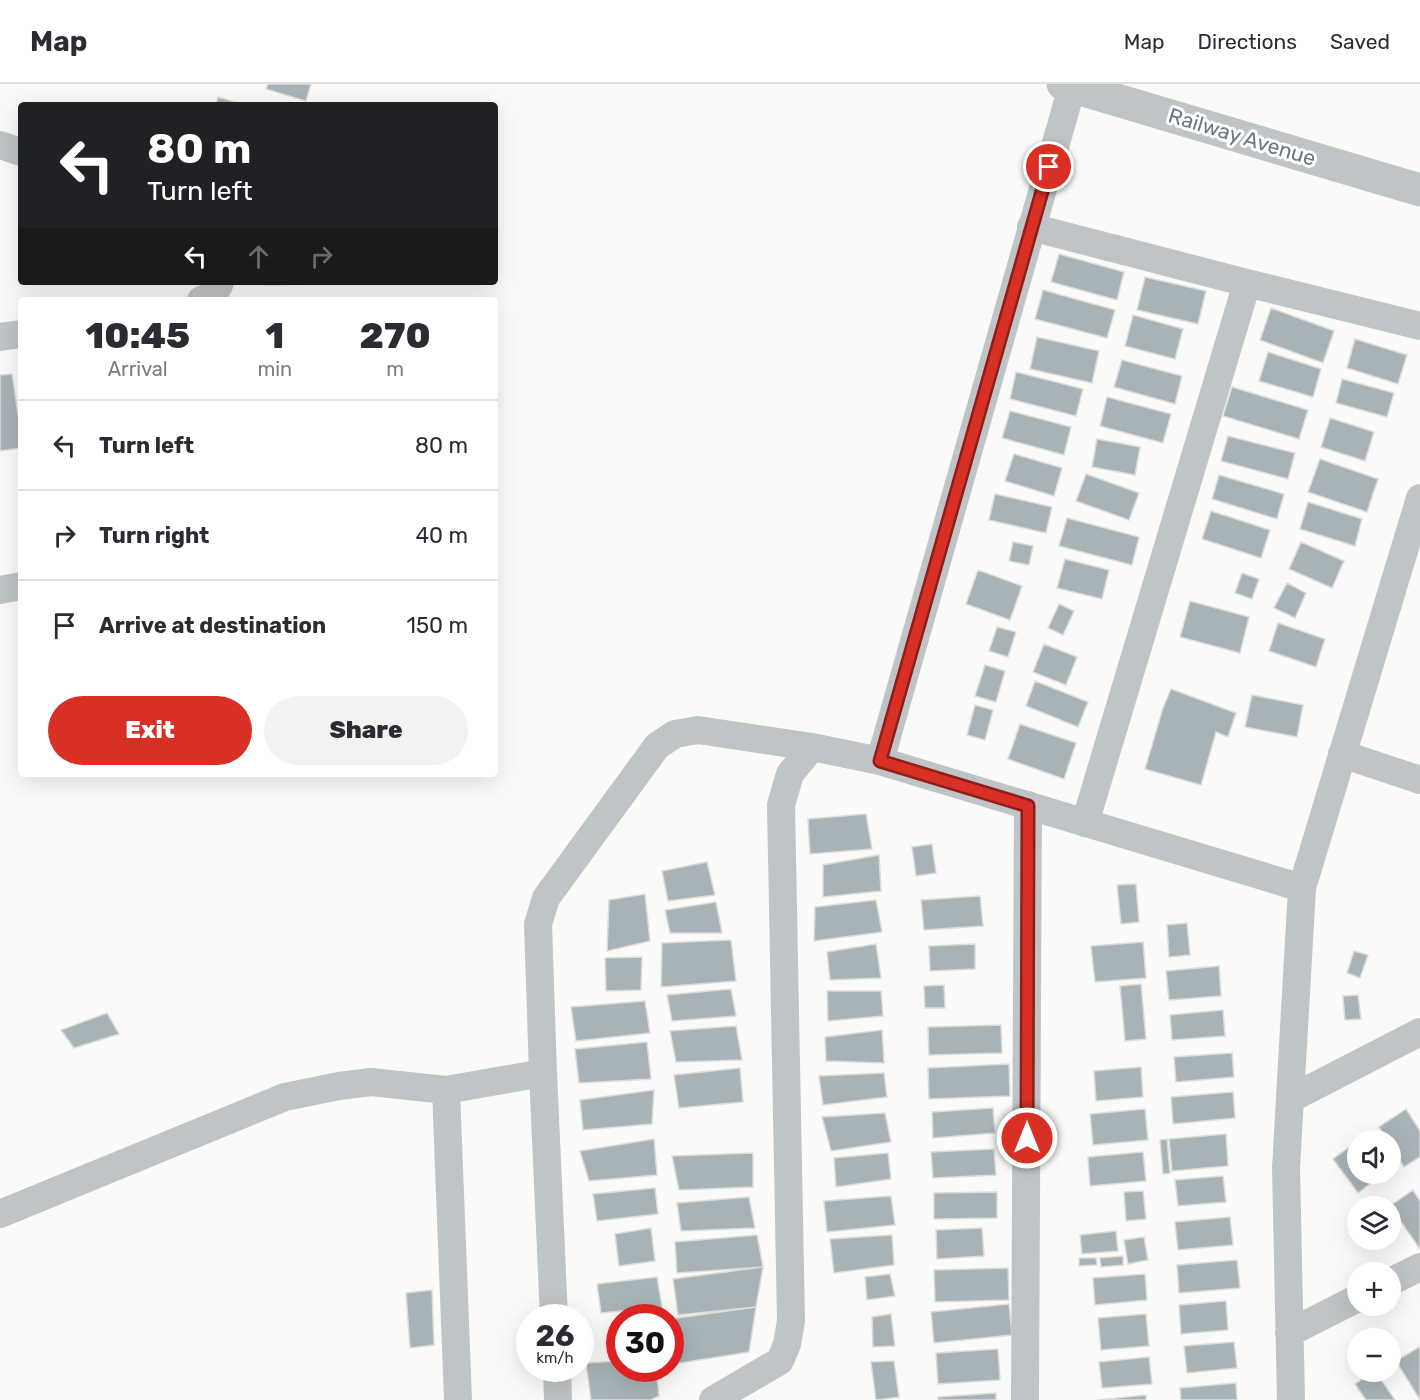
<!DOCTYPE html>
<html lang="en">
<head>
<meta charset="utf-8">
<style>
	:root { --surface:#fff; --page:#f2f2f3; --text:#2b2b33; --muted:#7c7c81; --line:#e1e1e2; --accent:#d93025 }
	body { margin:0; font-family:Rubik,sans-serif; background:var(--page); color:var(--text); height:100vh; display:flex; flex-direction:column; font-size:22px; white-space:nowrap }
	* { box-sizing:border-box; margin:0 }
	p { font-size:20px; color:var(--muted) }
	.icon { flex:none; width:33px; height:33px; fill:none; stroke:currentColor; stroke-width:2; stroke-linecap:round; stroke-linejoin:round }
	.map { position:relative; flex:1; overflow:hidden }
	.sheet { position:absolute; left:18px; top:213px; width:480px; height:480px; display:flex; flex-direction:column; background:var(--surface); border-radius:6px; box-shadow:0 6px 24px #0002 }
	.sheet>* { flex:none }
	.top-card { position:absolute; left:18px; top:18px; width:480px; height:183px; border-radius:6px; box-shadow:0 6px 24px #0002; background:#202124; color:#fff; overflow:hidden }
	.fabs { position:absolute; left:1347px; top:1046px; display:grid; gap:12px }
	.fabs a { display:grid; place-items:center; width:54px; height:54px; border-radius:50%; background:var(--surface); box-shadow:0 6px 24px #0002; font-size:30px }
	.speed { position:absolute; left:516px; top:1220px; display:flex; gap:12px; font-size:30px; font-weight:700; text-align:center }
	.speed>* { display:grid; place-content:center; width:78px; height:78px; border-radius:50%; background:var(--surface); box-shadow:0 6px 24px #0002; line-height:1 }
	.speed small { font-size:15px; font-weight:400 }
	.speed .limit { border:9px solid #d22; background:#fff; color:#111 }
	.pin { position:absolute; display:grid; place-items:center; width:51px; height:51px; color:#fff; margin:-26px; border:3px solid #fff; border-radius:50%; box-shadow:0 2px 6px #0007 }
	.me { position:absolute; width:66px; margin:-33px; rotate:0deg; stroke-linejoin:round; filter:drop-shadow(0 0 4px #0008) }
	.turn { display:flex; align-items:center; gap:21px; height:126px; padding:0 30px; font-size:27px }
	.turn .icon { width:78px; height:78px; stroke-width:2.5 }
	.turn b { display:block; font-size:42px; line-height:51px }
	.lanes { display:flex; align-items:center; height:57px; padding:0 30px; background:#0003; justify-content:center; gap:30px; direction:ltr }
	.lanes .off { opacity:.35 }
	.eta { display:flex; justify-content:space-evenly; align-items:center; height:102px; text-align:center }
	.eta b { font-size:36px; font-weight:800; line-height:42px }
	.action { display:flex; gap:12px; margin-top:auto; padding:12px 30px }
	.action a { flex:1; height:69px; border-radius:36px; background:var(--accent); color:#fff; font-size:24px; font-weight:800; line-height:69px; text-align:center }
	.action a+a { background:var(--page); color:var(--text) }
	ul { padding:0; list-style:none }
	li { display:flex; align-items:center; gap:18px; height:90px; padding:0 30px; border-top:2px solid var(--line) }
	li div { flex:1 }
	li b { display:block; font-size:22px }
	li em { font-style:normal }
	header { display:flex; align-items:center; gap:36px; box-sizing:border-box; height:84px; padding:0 30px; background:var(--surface); border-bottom:2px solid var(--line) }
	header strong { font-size:28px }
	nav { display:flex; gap:33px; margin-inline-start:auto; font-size:21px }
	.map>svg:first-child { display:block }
	.building { fill:#a8b3b7; stroke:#dcdcda; stroke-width:1.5 }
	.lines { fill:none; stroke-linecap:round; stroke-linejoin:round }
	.minor { stroke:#bfc5c7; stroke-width:28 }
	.tertiary { stroke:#bfc5c7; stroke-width:33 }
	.route-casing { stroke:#8d1f18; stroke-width:15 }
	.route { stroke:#d93025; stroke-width:10 }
	.labels { text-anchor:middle; stroke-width:6; stroke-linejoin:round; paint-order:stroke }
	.street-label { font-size:21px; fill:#667981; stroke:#fff }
</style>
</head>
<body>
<header>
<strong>Map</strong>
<nav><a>Map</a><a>Directions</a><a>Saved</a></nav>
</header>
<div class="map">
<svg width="1420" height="1316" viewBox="0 0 1420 1316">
	<rect width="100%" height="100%" fill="#fafaf8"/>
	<path class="building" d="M268 0H311L306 17 266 5Z
		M218 13 245 21H216Z
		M1059 170 1124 188 1117 216 1051 198Z
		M1145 193 1206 207 1198 240 1137 226Z
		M265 198H331V200L265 201Z
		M1043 206 1115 226 1107 254 1035 235Z
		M1271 224 1334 247 1323 279 1260 256Z
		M1133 231 1183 245 1175 275 1125 262Z
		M1037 253 1099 267 1092 299 1030 285Z
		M1355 255 1407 271 1398 300 1347 284Z
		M1268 268 1321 285 1313 313 1259 297Z
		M1122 276 1182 292 1175 320 1114 303Z
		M1016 288 1083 305 1076 332 1010 315Z
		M12 290 21 350V364L0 367V291Z
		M1342 295 1394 309 1387 333 1336 319Z
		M1232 303 1308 326 1299 355 1223 332Z
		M1107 313 1171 330 1163 359 1100 342Z
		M1010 327 1071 343 1064 371 1002 354Z
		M1330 334 1374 348 1365 377 1321 363Z
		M1228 352 1295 369 1288 395 1221 377Z
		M1097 355 1140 363 1135 391 1092 383Z
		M1014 370 1062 384 1054 412 1005 397Z
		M1320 375 1378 395 1367 428 1308 408Z
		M1086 390 1139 409 1129 436 1076 417Z
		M1219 391 1284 410 1277 435 1212 415Z
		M995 410 1052 423 1046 449 989 436Z
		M1308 418 1362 435 1355 462 1300 445Z
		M1211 427 1270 446 1261 474 1202 455Z
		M1067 434 1139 453 1132 481 1059 462Z
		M1013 458 1033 462 1029 481 1009 477Z
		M1301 458 1344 477 1332 504 1289 485Z
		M1065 475 1109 486 1102 515 1057 504Z
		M978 486 1022 502 1010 536 966 520Z
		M1242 489 1259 495 1252 515 1235 509Z
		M1287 499 1306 509 1295 534 1274 524Z
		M1190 517 1249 533 1240 569 1180 553Z
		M1059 520 1074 527 1063 551 1048 544Z
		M1278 539 1325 555 1316 583 1269 567Z
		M997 543 1016 548 1008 573 989 567Z
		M1044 560 1077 573 1066 601 1033 588Z
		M985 581 1005 587 996 618 975 612Z
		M1035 597 1088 618 1078 643 1026 622Z
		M1171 605 1236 629 1228 653 1216 648 1201 701 1145 685 1163 624Z
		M1252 611 1303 621 1297 653 1245 643Z
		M975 621 993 626 985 656 967 651Z
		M1020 640 1076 659 1064 695 1008 675Z
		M866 730 872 765 810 770 808 735Z
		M932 760 936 789 916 792 912 763Z
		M879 771 881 807 823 813V781Z
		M707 778 715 811 668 817 662 787Z
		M1136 800 1139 838 1121 840 1117 801Z
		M645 810 650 857 607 867 609 816Z
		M980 812 983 842 924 846 921 816Z
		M876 816 882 848 814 857 815 823Z
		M716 818 722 849H670L665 826Z
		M1187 839 1190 871 1169 873 1167 841Z
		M731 856 736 897 661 903 662 859Z
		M1143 858 1146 894 1095 898 1091 862Z
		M876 860 881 894 830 896 827 868Z
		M975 860V885L930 887 929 862Z
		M1354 867 1368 871 1360 894 1347 889Z
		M642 873 641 906 606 907 605 874Z
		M1219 882 1221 912 1169 916 1166 887Z
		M1141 900 1146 955 1125 957 1120 902Z
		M944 901 945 924H925L924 902Z
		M731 905 736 932 672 937 667 911Z
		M827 907H881L883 932 828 937Z
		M1358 911 1361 935 1345 936 1343 912Z
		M645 917 650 949 576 957 571 923Z
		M1223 926 1225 952 1172 956 1170 931Z
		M107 929 119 950 74 964 61 946Z
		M1001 941 1002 969 929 971 928 943Z
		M736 942 742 976 676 978 670 947Z
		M882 946 884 979 826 977 825 953Z
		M647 958 651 995 579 999 575 965Z
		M1232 969 1234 993 1176 998 1174 973Z
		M1009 980 1010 1012 929 1015 928 984Z
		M1141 983 1143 1013 1096 1017 1094 987Z
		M740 984 743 1018 679 1024 674 991Z
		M884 989 887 1013 823 1021 819 992Z
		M654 1006 652 1040 583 1046 580 1016Z
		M1233 1008 1235 1034 1173 1040 1171 1013Z
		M993 1024 995 1049 933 1054 932 1028Z
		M1145 1025 1148 1056 1093 1061 1090 1030Z
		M1406 1025 1420 1047V1073L1404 1083 1390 1061V1056H1387L1379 1043Z
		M885 1029 891 1058 831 1067 822 1033Z
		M1226 1050 1228 1082 1172 1087 1169 1055Z
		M654 1055 657 1091 589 1097 580 1067Z
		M1167 1055 1170 1089 1163 1090 1160 1056Z
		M1358 1057V1089H1384L1358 1109 1333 1075Z
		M994 1065 996 1091 933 1094 931 1068Z
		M1143 1068 1146 1097 1090 1102 1088 1073Z
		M753 1069V1103L679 1106 672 1072Z
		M888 1069 891 1095 836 1103 834 1074Z
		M1223 1092 1226 1118 1178 1122 1175 1096Z
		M655 1104 658 1130 597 1137 593 1110Z
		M1413 1106 1420 1117V1165L1390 1122Z
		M1143 1107 1146 1135 1126 1137 1124 1108Z
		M997 1108V1134L934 1135V1109Z
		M891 1112 895 1141 827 1148 824 1117Z
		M749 1113 755 1144 681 1147 677 1119Z
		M1230 1133 1233 1161 1178 1166 1175 1138Z
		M651 1144 655 1177 619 1182 615 1150Z
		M982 1144 984 1172 937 1175 936 1146Z
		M1116 1147 1118 1167 1082 1170 1080 1151Z
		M757 1151 763 1183 677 1189 675 1158Z
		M892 1151 894 1181 834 1189 830 1155Z
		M1144 1153 1148 1176 1128 1180 1124 1156Z
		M1123 1172V1181L1101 1183 1100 1174Z
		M1079 1174H1096L1097 1181 1079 1182Z
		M1237 1176 1240 1204 1179 1209 1177 1181Z
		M763 1183 756 1223 678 1231 673 1195Z
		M1008 1184 1009 1216 935 1218 934 1186Z
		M890 1190 895 1212 867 1216 865 1193Z
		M1145 1190 1147 1216 1095 1221 1093 1194Z
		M657 1193 662 1223 601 1229 597 1200Z
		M432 1206 434 1261 410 1264 406 1209Z
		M1226 1217 1228 1246 1181 1250 1179 1221Z
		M1009 1220 1012 1251 934 1259 931 1228Z
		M756 1223 749 1268 674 1280 670 1235Z
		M891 1230 895 1262 873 1263 872 1233Z
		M1146 1230 1149 1262 1101 1266 1098 1234Z
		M1234 1258 1237 1284 1187 1289 1184 1262Z
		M1419 1263 1420 1265V1316L1396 1277Z
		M998 1265 1000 1296 938 1300 936 1269Z
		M1149 1273 1152 1300 1102 1304 1099 1278Z
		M620 1277V1284H656L659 1312 650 1316H591L586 1279Z
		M894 1277 899 1313 876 1316 871 1278Z
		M1374 1287H1375L1395 1316H1366L1355 1300Z
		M1236 1299 1237 1316H1181L1180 1304Z
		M996 1309V1316H938V1313Z
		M1146 1311V1316H1098Z"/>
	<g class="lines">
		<path class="minor" d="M1072 3 880 677 1302 804
			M0 61 21 68
			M1031 143 1247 199
			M201 216C210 213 218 207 220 198
			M0 253 21 250
			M0 506 21 502
			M1342 670 1420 696
			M1085 739 1247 199 1420 242
			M446 1006 458 1316
			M1290 1015 1420 948
			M0 1130 285 1013 339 1002 371 998 446 1006 543 989
			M1390 1198 1420 1183
			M554 1233 543 989 538 840 546 814 657 662 675 650 698 646 812 663
			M1289 1249 1358 1214
			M557 1284 558 1316
			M713 1316 780 1277 787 1260 791 1237 781 721 790 690 812 663 880 677
			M1025 1316 1028 721
			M1291 1316 1286 1084 1302 804 1420 414"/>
		<path class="tertiary" d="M1063 0 1420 106"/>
	</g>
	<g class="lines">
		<g class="route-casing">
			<path id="route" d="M1027 1054 1028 722 880 677 1049 83"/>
		</g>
		<use href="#route" class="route"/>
	</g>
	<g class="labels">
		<g class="street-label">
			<text transform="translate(1242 53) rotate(17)" y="7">Railway Avenue</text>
		</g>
	</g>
</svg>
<div class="fabs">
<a><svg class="icon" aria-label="sound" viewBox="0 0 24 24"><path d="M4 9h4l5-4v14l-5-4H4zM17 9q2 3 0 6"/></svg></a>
<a><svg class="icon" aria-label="layers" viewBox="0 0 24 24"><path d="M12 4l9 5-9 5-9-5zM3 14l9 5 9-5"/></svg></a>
<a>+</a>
<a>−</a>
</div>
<div class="speed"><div>26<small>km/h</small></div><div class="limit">30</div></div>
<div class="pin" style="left:1049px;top:83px;background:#d93025"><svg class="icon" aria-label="arrive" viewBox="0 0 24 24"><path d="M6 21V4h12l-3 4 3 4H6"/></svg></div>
<svg class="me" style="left:1027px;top:1054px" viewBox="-20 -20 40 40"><circle r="17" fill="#d93025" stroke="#fff" stroke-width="3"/><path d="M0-11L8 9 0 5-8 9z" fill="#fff"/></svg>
<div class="top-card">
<div class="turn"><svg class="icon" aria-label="left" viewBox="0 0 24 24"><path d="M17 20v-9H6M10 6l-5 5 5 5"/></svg><div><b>80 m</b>Turn left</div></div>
<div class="lanes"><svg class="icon" aria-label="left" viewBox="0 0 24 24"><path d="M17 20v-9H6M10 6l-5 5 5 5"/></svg><svg class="icon off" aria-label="ahead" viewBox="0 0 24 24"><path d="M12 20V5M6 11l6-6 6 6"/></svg><svg class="icon off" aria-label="right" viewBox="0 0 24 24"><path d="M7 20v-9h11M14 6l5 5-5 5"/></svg></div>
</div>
<section class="sheet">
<div class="eta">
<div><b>10:45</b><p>Arrival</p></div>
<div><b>1</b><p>min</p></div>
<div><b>270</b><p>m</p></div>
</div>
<ul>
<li><svg class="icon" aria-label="left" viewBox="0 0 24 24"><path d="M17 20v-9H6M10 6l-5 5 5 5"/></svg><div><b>Turn left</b></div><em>80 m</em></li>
<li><svg class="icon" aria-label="right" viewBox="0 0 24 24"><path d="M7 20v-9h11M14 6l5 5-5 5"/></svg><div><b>Turn right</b></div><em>40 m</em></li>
<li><svg class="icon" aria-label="arrive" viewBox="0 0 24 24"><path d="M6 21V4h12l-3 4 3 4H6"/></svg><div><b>Arrive at destination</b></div><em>150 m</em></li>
</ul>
<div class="action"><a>Exit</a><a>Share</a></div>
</section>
</div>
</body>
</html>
